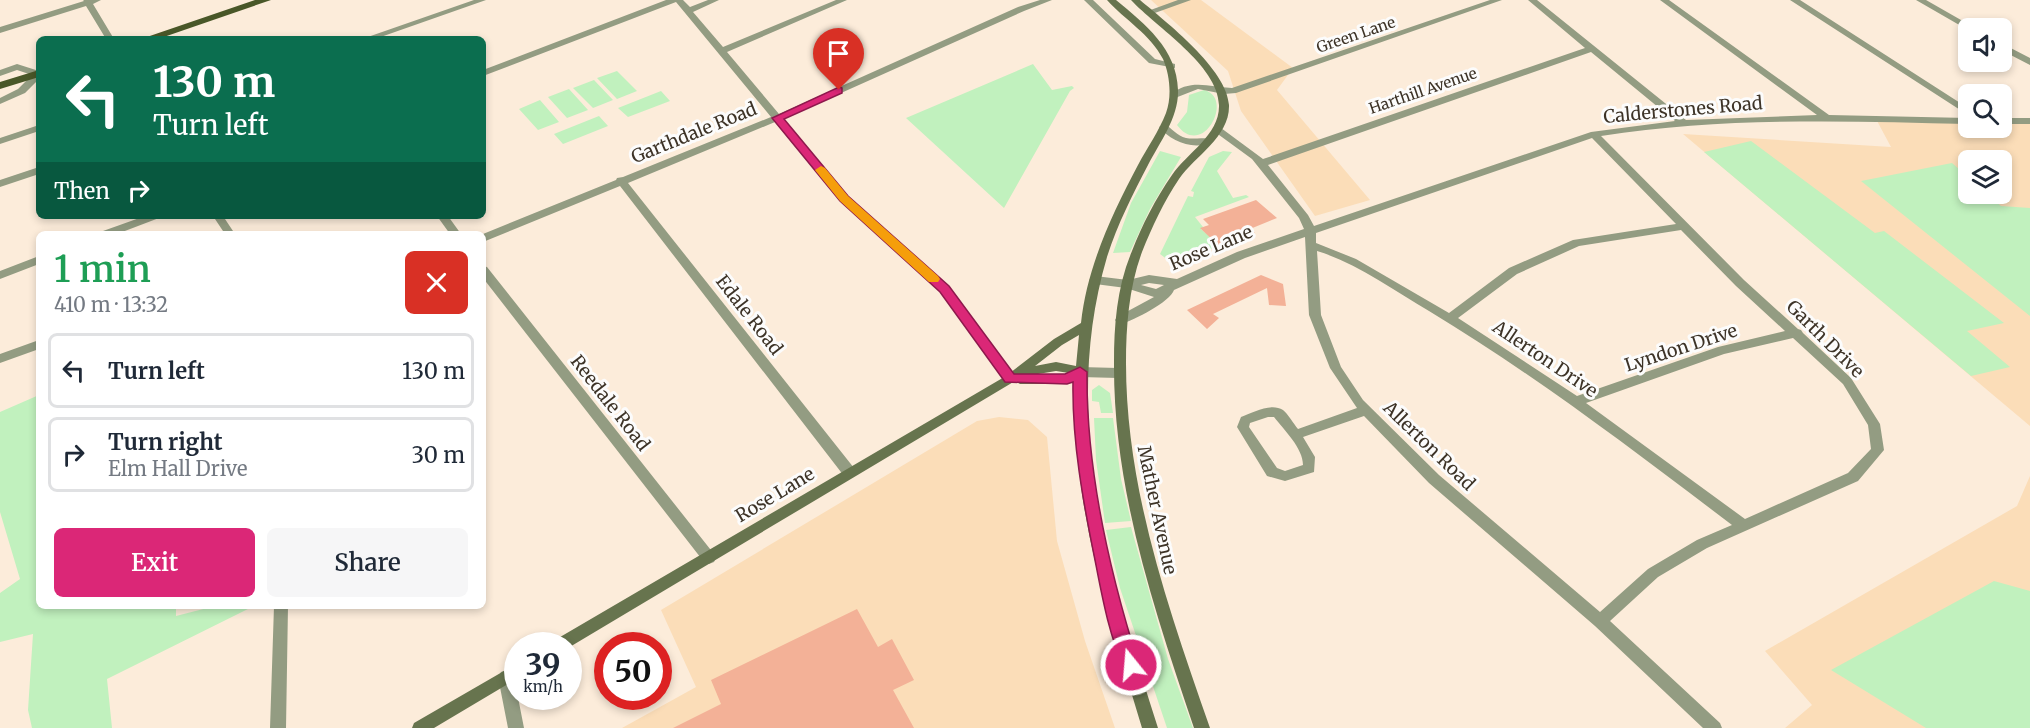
<!DOCTYPE html>
<html lang="en">
<head>
<meta charset="utf-8">
<style>
	:root { --surface:#fff; --page:#f6f6f7; --text:#1f2937; --muted:#747a83; --line:#e0e1e3; --accent:#db2777 }
	body { margin:0; font-family:Merriweather,serif; background:var(--page); color:var(--text); height:100vh; display:flex; flex-direction:column; font-size:22px; white-space:nowrap }
	* { box-sizing:border-box; margin:0 }
	p { font-size:20px; color:var(--muted) }
	.icon { flex:none; width:33px; height:33px; fill:none; stroke:currentColor; stroke-width:2; stroke-linecap:round; stroke-linejoin:round }
	.map { position:relative; flex:1; overflow:hidden }
	.details { position:absolute; left:36px; top:231px; width:450px; height:378px; display:flex; flex-direction:column; background:var(--surface); border-radius:9px; box-shadow:0 3px 9px #0003 }
	.details>* { flex:none }
	.banner { position:absolute; left:36px; top:36px; width:450px; height:183px; border-radius:9px; box-shadow:0 3px 9px #0003; background:#0b6e4f; color:#fff; overflow:hidden }
	.fabs { position:absolute; left:1958px; top:18px; display:grid; gap:12px }
	.fabs a { display:grid; place-items:center; width:54px; height:54px; border-radius:9px; background:var(--surface); box-shadow:0 3px 9px #0003; font-size:30px }
	.speed { position:absolute; left:504px; top:632px; display:flex; gap:12px; font-size:30px; font-weight:700; text-align:center }
	.speed>* { display:grid; place-content:center; width:78px; height:78px; border-radius:50%; background:var(--surface); box-shadow:0 3px 9px #0003; line-height:1 }
	.speed small { font-size:15px; font-weight:400 }
	.speed .limit { border:9px solid #d22; background:#fff; color:#111 }
	.pin { position:absolute; display:grid; place-items:center; width:51px; height:51px; color:#fff; margin:-62px -26px; border-radius:50% 50% 50% 0; rotate:-45deg; box-shadow:0 0 6px #0007 }
	.pin .icon { rotate:45deg }
	.me { position:absolute; width:66px; margin:-33px; rotate:343deg; stroke-linejoin:round; filter:drop-shadow(0 0 4px #0008) }
	.turn { display:flex; align-items:center; gap:21px; height:126px; padding:0 18px; font-size:27px }
	.turn .icon { width:78px; height:78px; stroke-width:2.5 }
	.turn b { display:block; font-size:42px; line-height:51px }
	.then { display:flex; align-items:center; height:57px; padding:0 18px; background:#0003; gap:12px; font-size:22px }
	.round { display:grid; place-items:center; flex:none; width:63px; height:63px; border-radius:9px; background:var(--page) }
	.summary { display:flex; align-items:center; justify-content:space-between; height:102px; padding:0 18px }
	h1 { font-size:36px; font-weight:600; line-height:45px; color:#1e9e55 }
	.action { display:flex; gap:12px; margin-top:auto; padding:12px 18px }
	.action a { flex:1; height:69px; border-radius:9px; background:var(--accent); color:#fff; font-size:24px; font-weight:600; line-height:69px; text-align:center }
	.action a+a { background:var(--page); color:var(--text) }
	ul { padding:0; list-style:none }
	li { display:flex; align-items:center; gap:18px; height:75px; margin:0 12px 9px; padding:0 6px; border:3px solid var(--line); border-radius:9px }
	li div { flex:1 }
	li b { display:block; font-size:22px }
	li em { font-style:normal }
	.map>svg:first-child { display:block }
	.built { fill:#fbddb8; fill-rule:evenodd }
	.green { fill:#c1f1be }
	.building { fill:#f3b197 }
	.lines { fill:none; stroke-linecap:round; stroke-linejoin:round }
	.street { fill:#939c82; fill-rule:evenodd }
	.secondary { fill:#67744e; fill-rule:evenodd }
	.primary { fill:#495728; fill-rule:evenodd }
	.route { fill:#db2777; stroke:#8e194d; stroke-width:1.5 }
	.slow { fill:#f59e0b }
	.labels { text-anchor:middle; stroke-width:6; stroke-linejoin:round; paint-order:stroke }
	.far-street-label { font-size:15px; fill:#3d3327; stroke:#fcfcfc }
	.street-label { font-size:18px; fill:#3d3327; stroke:#fcfcfc }
</style>
</head>
<body>
<div class="map">
<svg width="2030" height="728" viewBox="0 0 2030 728">
	<rect width="100%" height="100%" fill="#fcecda"/>
	<path class="built" d="M1151 0H1201L1293 68 1277 90 1370 200 1315 216 1241 111 1228 71Z
		M1876 119 1968 121V128H2001V122L2030 123V426L1683 134 1891 147ZM1968 160H2001V194H1968Z
		M999 417 1028 420 1047 437 1057 541 1085 641 1115 728H622L696 687 661 610 977 421Z
		M2030 476V728H1785L1812 705 1765 651 2017 506Z"/>
	<path class="green" d="M1033 64 1052 90 1072 86 1074 88 1070 91 1004 208 906 118Z
		M617 71 637 91 617 99 597 78Z
		M594 80 613 100 593 108 573 88Z
		M569 89 588 110 567 118 548 97Z
		M1204 90C1235 97 1203 160 1177 125L1187 112 1189 95Z
		M661 91 670 101 628 117 618 108Z
		M540 100 559 122 538 130 519 109Z
		M599 116 608 126 563 144 554 134Z
		M1751 141 1875 233 1884 231 2004 323 1967 331 2010 367 1971 376 1704 152Z
		M1160 151 1181 157 1150 209 1130 252 1113 253 1131 203Z
		M1223 151 1232 152 1217 171 1233 198 1246 195 1249 197 1195 217 1203 227 1201 229 1219 245 1176 266 1160 254 1188 196 1193 197 1194 192 1191 191 1209 157Z
		M1952 163 1968 177V194H1987L2001 206 2030 208V316L1861 181Z
		M1099 385 1110 393 1113 413H1101L1099 402 1092 401V390Z
		M39 395V606H176V616L215 606H254L107 679 112 728H32L28 710 33 634 0 642V593L20 579 0 512V412Z
		M1094 418H1113L1121 479 1131 521 1105 523 1096 460Z
		M1131 527 1168 659 1193 728H1167L1120 588 1106 530Z
		M1994 581 2030 591V728H1926L1831 670Z"/>
	<path class="building" d="M1256 200 1277 218 1250 229 1255 233 1219 246 1200 228 1209 225 1203 219Z
		M1261 275 1283 284 1286 306 1269 305 1267 288 1213 314 1219 318 1207 329 1187 310Z
		M857 609 878 647 892 639 914 680 893 690 914 728H673L721 704 711 680Z"/>
	<g class="lines">
		<path class="street" d="M83 0H101L93 4 114 39H106L86 6 0 33V27L84 1Z
			M474 0H486L375 39H362Z
			M666 0H683L690 7 708 0H719L693 12 723 47 836 0H847L727 52 779 114 1018 7 1040 0H1052L1024 11 783 119 848 197 949 286 1014 376 1016 379 1014 382H1006L941 292 840 201 775 122 628 183 854 468 856 472 854 476 849 477 844 476 620 186 483 242V234L616 180 617 178 623 177 771 117 676 2 483 76V70Z
			M1084 0H1093L1155 59 1175 64V68L1149 63Z
			M1178 0H1191L1152 14 1145 12Z
			M1490 0H1502L1236 93 1224 94 1198 89 1175 98 1170 95C1190 78 1209 87 1232 88Z
			M1528 0H1537L1686 120 1817 115 1660 0H1669L1829 115 1968 118V124C1845 121 1723 117 1601 136L1744 280 1798 329 1801 330 1803 333 1851 378 1880 424 1884 450 1858 481 1707 548 1658 577 1610 621 1720 723 1722 728H1703L1595 626 1429 483 1364 416 1303 437 1315 457 1314 472 1285 481 1267 476 1237 427 1241 417C1252 413 1271 402 1283 410 1288 414 1293 423 1298 429L1357 408 1330 368 1309 315 1305 237 1245 258 1174 290C1170 302 1134 320 1121 324L1117 323 1115 320 1117 317 1154 297 1126 288 1095 284 1089 280 1095 276 1128 280 1149 275 1177 279 1237 252 1304 229 1299 218 1252 159 1215 132V128H1221L1263 159 1585 48ZM1591 52 1675 121 1591 132 1314 226 1308 215 1268 165ZM1592 138 1676 224 1573 240 1509 268 1449 313 1356 259 1316 243V233ZM1681 230 1736 286 1785 331 1718 347 1577 396 1458 318 1517 274 1579 246ZM1317 251C1357 263 1393 290 1429 311 1535 375 1633 450 1732 525L1697 540 1648 569 1600 612 1439 475 1363 400 1341 367 1321 315ZM1149 283 1164 285 1156 289 1141 285ZM1793 338 1843 384 1868 425 1871 449 1848 473 1745 519 1586 403 1724 354ZM1268 417H1274C1284 430 1303 448 1303 465L1285 471 1277 468 1249 427 1250 423Z
			M1790 0H1800L1968 108V115Z
			M1916 0H1926L1975 28 1968 30Z
			M2001 43 2030 58V65L2001 50Z
			M17 64 39 71V79L25 93 0 104V98L18 89 32 75 17 70 0 76V70Z
			M2001 118H2030V124H2001Z
			M1164 124C1172 128 1177 136 1186 138 1195 140 1205 136 1212 141 1196 152 1170 141 1159 127Z
			M39 125V131L0 144V138Z
			M39 167V174L0 187V180Z
			M145 216H160L159 218 117 234H102L103 231Z
			M213 216H223L235 234H225Z
			M437 216H448L461 234H450Z
			M39 256V264L0 279V271Z
			M483 266 487 267 714 554 716 558 714 562 709 564 704 562 483 278Z
			M39 340V349L0 363V354Z
			M1080 367 1118 368 1122 370 1124 373 1122 376 1118 378 1080 377 1074 372Z
			M274 606H288L286 728H270Z
			M506 670 511 672 514 677 524 728H508L498 677 501 672Z"/>
		<path class="secondary" d="M1107 0H1116C1145 24 1177 49 1178 90 1179 117 1160 142 1148 165 1133 194 1117 225 1107 257 1060 417 1109 574 1158 728H1142C1119 651 1094 574 1082 494 1077 456 1075 418 1075 380L1067 384H1020L1015 381 568 648V645H553L555 640 1006 376 1054 339 1081 323C1087 267 1112 214 1138 165 1147 148 1159 131 1166 113 1172 97 1170 75 1163 59 1150 34 1125 20 1107 0ZM1079 335 1076 366 1056 362 1035 366 1062 345ZM1056 371 1069 373 1065 374H1038Z
			M1131 0H1140C1166 22 1227 69 1229 105 1230 137 1195 156 1179 179 1164 201 1152 227 1142 252 1129 287 1126 326 1126 363 1126 490 1169 610 1210 728H1194C1154 609 1113 489 1114 362 1114 325 1117 286 1132 251 1142 225 1156 198 1172 175 1187 153 1220 135 1219 105 1218 65 1156 27 1131 0Z
			M518 663V678L434 728H412L414 723Z"/>
		<path class="primary" d="M255 0H271L158 39H141Z
			M39 70V77L0 89V82Z"/>
	</g>
	<path class="route" d="M839 87 842 88V93L784 119 848 196 949 286 1014 374H1065L1080 367 1087 372C1086 471 1109 571 1139 665L1137 670 1131 673 1125 670C1109 636 1102 596 1095 560 1083 501 1072 442 1073 382L1067 384 1005 382 940 292 840 201 772 118Z"/>
	<path class="slow" d="M821 166 825 168 848 196 938 276 940 279 938 282H929L840 201 815 170Z"/>
	<g class="labels">
		<g class="far-street-label">
			<text transform="translate(1356 35) rotate(-19)" y="5">Green Lane</text>
			<text transform="translate(1423 91) rotate(-19)" y="5">Harthill Avenue</text>
		</g>
		<g class="street-label">
			<text transform="translate(1683 110) rotate(-5)" y="6">Calderstones Road</text>
			<text transform="translate(694 133) rotate(-22)" y="6">Garthdale Road</text>
			<text transform="translate(1211 248) rotate(-23)" y="6">Rose Lane</text>
			<text transform="translate(749 315) rotate(52)" y="6">Edale Road</text>
			<text transform="translate(1825 339) rotate(45)" y="6">Garth Drive</text>
			<text transform="translate(1681 348) rotate(-18)" y="6">Lyndon Drive</text>
			<text transform="translate(1545 359) rotate(34)" y="6">Allerton Drive</text>
			<text transform="translate(610 403) rotate(52)" y="6">Reedale Road</text>
			<text transform="translate(1429 446) rotate(44)" y="6">Allerton Road</text>
			<text transform="translate(775 495) rotate(-31)" y="6">Rose Lane</text>
			<text transform="translate(1157 510) rotate(78)" y="6">Mather Avenue</text>
		</g>
	</g>
</svg>
<div class="fabs">
<a><svg class="icon" aria-label="sound" viewBox="0 0 24 24"><path d="M4 9h4l5-4v14l-5-4H4zM17 9q2 3 0 6"/></svg></a>
<a><svg class="icon" aria-label="search" viewBox="0 0 24 24"><circle cx="10" cy="10" r="6"/><path d="M15 15l6 6"/></svg></a>
<a><svg class="icon" aria-label="layers" viewBox="0 0 24 24"><path d="M12 4l9 5-9 5-9-5zM3 14l9 5 9-5"/></svg></a>
</div>
<div class="speed"><div>39<small>km/h</small></div><div class="limit">50</div></div>
<div class="pin" style="left:839px;top:90px;background:#d93025"><svg class="icon" aria-label="arrive" viewBox="0 0 24 24"><path d="M6 21V4h12l-3 4 3 4H6"/></svg></div>
<svg class="me" style="left:1131px;top:665px" viewBox="-20 -20 40 40"><circle r="17" fill="#db2777" stroke="#fff" stroke-width="3"/><path d="M0-11L8 9 0 5-8 9z" fill="#fff"/></svg>
<div class="banner">
<div class="turn"><svg class="icon" aria-label="left" viewBox="0 0 24 24"><path d="M17 20v-9H6M10 6l-5 5 5 5"/></svg><div><b>130 m</b>Turn left</div></div>
<div class="then">Then<svg class="icon" aria-label="right" viewBox="0 0 24 24"><path d="M7 20v-9h11M14 6l5 5-5 5"/></svg></div>
</div>
<section class="details">
<div class="summary"><div><h1>1 min</h1><p>410 m · 13:32</p></div><a class="round" style="background:#d93025;color:#fff"><svg class="icon" aria-label="close" viewBox="0 0 24 24"><path d="M6 6l12 12M18 6L6 18"/></svg></a></div>
<ul>
<li><svg class="icon" aria-label="left" viewBox="0 0 24 24"><path d="M17 20v-9H6M10 6l-5 5 5 5"/></svg><div><b>Turn left</b></div><em>130 m</em></li>
<li><svg class="icon" aria-label="right" viewBox="0 0 24 24"><path d="M7 20v-9h11M14 6l5 5-5 5"/></svg><div><b>Turn right</b><p>Elm Hall Drive</p></div><em>30 m</em></li>
</ul>
<div class="action"><a>Exit</a><a>Share</a></div>
</section>
</div>
</body>
</html>
